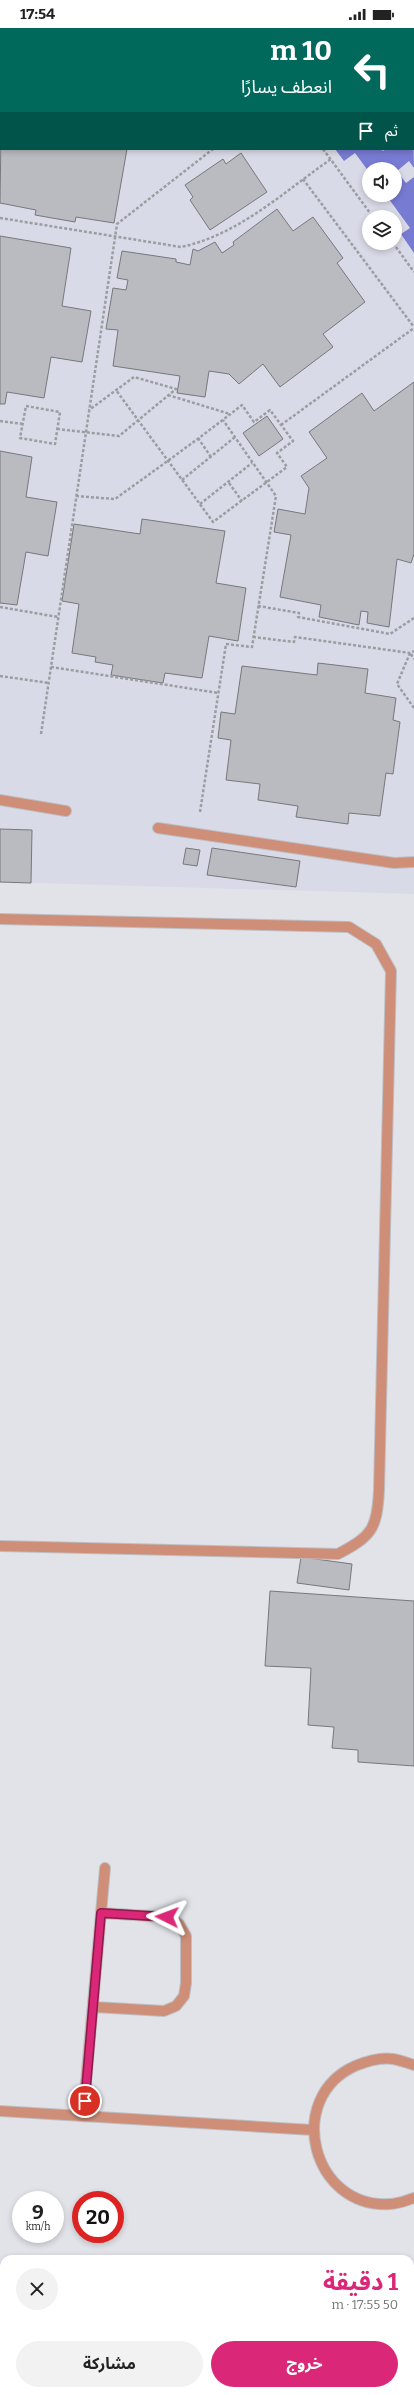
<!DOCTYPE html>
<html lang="ar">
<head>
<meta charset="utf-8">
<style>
	:root { --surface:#fff; --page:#f2f2f2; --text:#222; --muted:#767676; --accent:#db2777 }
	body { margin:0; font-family:Bitter,"Noto Sans Arabic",serif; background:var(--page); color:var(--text); direction:rtl; height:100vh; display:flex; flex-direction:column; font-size:15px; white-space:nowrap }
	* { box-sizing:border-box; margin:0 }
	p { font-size:13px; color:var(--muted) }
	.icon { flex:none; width:22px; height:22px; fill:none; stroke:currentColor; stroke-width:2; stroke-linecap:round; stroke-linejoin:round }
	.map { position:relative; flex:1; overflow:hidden; direction:ltr }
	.sheet { position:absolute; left:0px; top:2227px; width:414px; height:140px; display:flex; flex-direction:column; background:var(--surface); border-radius:12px 12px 0 0; box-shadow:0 2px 6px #0003; direction:rtl }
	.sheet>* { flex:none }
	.banner { position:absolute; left:0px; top:0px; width:414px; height:122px; box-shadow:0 2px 6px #0003; direction:rtl; background:#00695c; color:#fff; overflow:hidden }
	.controls { position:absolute; left:362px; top:134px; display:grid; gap:8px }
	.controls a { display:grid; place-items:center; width:40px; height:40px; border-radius:50%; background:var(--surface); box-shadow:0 2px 6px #0003; font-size:20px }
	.speed { position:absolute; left:12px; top:2163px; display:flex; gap:8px; font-size:20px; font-weight:700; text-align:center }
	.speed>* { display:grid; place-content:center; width:52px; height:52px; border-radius:50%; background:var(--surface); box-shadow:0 2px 6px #0003; line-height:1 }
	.speed small { font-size:10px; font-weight:400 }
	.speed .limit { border:6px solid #d22; background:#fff; color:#111 }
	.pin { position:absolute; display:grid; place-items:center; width:34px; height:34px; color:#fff; margin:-17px; border:2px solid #fff; border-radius:50%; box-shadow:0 1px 4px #0007 }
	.me { position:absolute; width:44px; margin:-22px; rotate:273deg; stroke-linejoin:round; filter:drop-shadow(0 0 3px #0008) }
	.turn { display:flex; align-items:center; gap:14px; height:84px; padding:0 16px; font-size:18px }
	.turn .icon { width:52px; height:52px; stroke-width:2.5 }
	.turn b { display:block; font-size:28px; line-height:34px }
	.then { display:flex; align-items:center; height:38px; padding:0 16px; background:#0003; gap:8px; font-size:15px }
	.round { display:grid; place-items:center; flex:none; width:42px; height:42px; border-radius:21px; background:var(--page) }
	.head { display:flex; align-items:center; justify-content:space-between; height:68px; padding:0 16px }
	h1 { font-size:24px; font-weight:700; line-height:30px; color:var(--accent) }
	.action { display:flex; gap:8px; margin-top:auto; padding:8px 16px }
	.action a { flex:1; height:46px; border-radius:24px; background:var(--accent); color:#fff; font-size:16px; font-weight:700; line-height:46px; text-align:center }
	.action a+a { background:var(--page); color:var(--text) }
	.status { display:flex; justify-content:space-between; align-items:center; height:28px; padding:0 20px; background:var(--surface); direction:ltr }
	.status svg { height:11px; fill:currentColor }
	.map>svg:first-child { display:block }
	.built { fill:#d9dae7; fill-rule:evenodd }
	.water { fill:#787bd2 }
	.building { fill:#babbc0; stroke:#77777c }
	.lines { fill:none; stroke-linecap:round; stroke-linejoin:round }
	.lane-casing { stroke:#bebfc4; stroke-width:12 }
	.path { stroke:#9c9da1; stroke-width:2.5; stroke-dasharray:3 2; stroke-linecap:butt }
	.lane { stroke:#ce8e77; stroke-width:10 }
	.route-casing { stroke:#8e194d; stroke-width:10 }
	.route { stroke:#db2777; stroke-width:7 }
</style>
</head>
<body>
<div class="status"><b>17:54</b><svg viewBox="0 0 49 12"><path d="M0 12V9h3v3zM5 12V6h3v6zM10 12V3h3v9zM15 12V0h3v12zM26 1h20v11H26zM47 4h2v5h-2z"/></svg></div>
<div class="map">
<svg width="414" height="2367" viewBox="0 0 414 2367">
	<rect width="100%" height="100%" fill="#e2e3e8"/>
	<path class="built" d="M0 0H414V866L0 854ZM1 1H413V121H1ZM369 141H395V167H369ZM369 189H395V215H369Z"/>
	<path class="water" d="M413 98 414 140 409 133 397 143 406 155 414 149V225L401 206 410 200 386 167H395V141H369V144L355 125 344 133 335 121H381L383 123 386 121H413Z"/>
	<path class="building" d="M22 0H305L22 1Z
		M1 106V121H127L114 195 76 189 75 194 35 187 36 182 0 175Z
		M241 125 267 164 210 202 190 172 193 169 185 157 223 131 226 136Z
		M277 181 293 203 313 189 343 230 337 235 365 274 323 306 333 319 280 359 263 336 239 356 229 346 209 343 205 369 177 365 180 348 113 338 118 302 106 301 113 260 126 262 128 252 117 250 122 223 176 231V234L190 237 193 221 198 223 215 214 222 225 234 217 233 214Z
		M0 208 71 220 62 278 91 283 82 334 51 329 44 370 7 364 5 376H0Z
		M414 354V526L411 535 397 531 389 599 367 595 368 584 361 583 359 597 319 589 321 577 280 569 291 507 274 504 278 481 305 486 309 460 301 448 327 430 309 404 362 365 374 383Z
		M267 388 283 411 259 428 243 405Z
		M0 423 32 429 26 469 57 474 48 528 26 524 17 577 0 575Z
		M142 491 225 503 216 555 246 560 238 613 209 608 202 650 165 645 163 655 111 647 113 637 95 634 96 629 72 625 79 576 62 573 74 496 140 506Z
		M318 635 368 641 365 665 396 670 393 692 400 694 393 746 386 745 380 788 349 785 348 796 296 789 298 778 258 772 260 756 226 752 231 712 218 710 221 684 235 686 242 638 317 647Z
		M0 801 32 802 31 855 0 854Z
		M186 820 200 822 197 838 183 836Z
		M212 820 300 833 296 859 207 847Z
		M301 1529 352 1536 349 1562 297 1555Z
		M270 1563 414 1573V1738L358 1734V1722L332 1720 334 1699 308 1697 311 1640 265 1638Z"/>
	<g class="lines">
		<g class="lane-casing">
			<path id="lane" d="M0 772 66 783
				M158 800 394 835 414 834
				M0 891 349 899 376 916 391 943 379 1462C377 1501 372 1508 338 1526L0 1518
				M94 1979 164 1983 176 1978 184 1968 186 1955V1908L179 1896 167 1889 101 1885
				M414 2037C407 2035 400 2032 393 2031 380 2029 367 2033 355 2038 284 2070 312 2181 390 2176 398 2176 407 2172 414 2170
				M0 2083 313 2102
				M83 2088 105 1840
				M0 2269H4
				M371 2363 373 2367"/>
		</g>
		<path class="path" d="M413 7 414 6
			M413 65 414 66
			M323 121 373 189
			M303 151 414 299
			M0 190 181 219C238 207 284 164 331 131
			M393 215 414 244
			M168 367 230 386
			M26 378 60 384 55 416 20 410Z
			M0 393 23 396
			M281 397 414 300
			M57 401 119 408 176 361 134 349 89 382
			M198 410 211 429
			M182 452 235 409
			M229 455 242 473
			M76 468 115 471C158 440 200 410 242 377L254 394 270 382 293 413 277 425 287 439 213 494C181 450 148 406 116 362
			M200 476 252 435
			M258 578 299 585 298 589 390 606 414 590
			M0 579 58 589
			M253 609 294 614 295 609 410 625 414 623
			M410 625 397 656 414 680
			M411 626 414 631
			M51 639 219 665
			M0 648 49 655
			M41 706 117 196 213 121
			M200 784 226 616 252 619 276 468 223 392"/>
		<use href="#lane" class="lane"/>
	</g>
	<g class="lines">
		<g class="route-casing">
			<path id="route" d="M85 2073 101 1885 167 1889"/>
		</g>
		<use href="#route" class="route"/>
	</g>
</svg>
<div class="controls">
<a><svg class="icon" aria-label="sound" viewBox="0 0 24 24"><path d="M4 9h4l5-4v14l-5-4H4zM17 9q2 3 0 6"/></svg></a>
<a><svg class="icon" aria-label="layers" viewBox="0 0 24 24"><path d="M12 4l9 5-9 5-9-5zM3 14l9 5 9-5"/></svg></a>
</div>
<div class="speed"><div>9<small>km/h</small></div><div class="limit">20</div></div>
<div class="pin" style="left:85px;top:2073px;background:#d93025"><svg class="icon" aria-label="arrive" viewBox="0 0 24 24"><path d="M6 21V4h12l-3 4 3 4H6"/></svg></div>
<svg class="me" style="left:167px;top:1889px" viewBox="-20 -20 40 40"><path d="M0-17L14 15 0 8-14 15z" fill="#db2777" stroke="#fff" stroke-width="4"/></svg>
<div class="banner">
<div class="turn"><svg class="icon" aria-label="left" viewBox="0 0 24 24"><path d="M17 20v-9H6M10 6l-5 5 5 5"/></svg><div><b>10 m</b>انعطف يسارًا</div></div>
<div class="then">ثم<svg class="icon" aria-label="arrive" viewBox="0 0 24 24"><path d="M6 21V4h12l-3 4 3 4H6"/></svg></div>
</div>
<section class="sheet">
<div class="head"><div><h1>1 دقيقة</h1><p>50 m · 17:55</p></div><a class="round"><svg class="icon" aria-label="close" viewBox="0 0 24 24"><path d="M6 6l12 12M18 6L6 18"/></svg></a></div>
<div class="action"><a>خروج</a><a>مشاركة</a></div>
</section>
</div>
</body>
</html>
